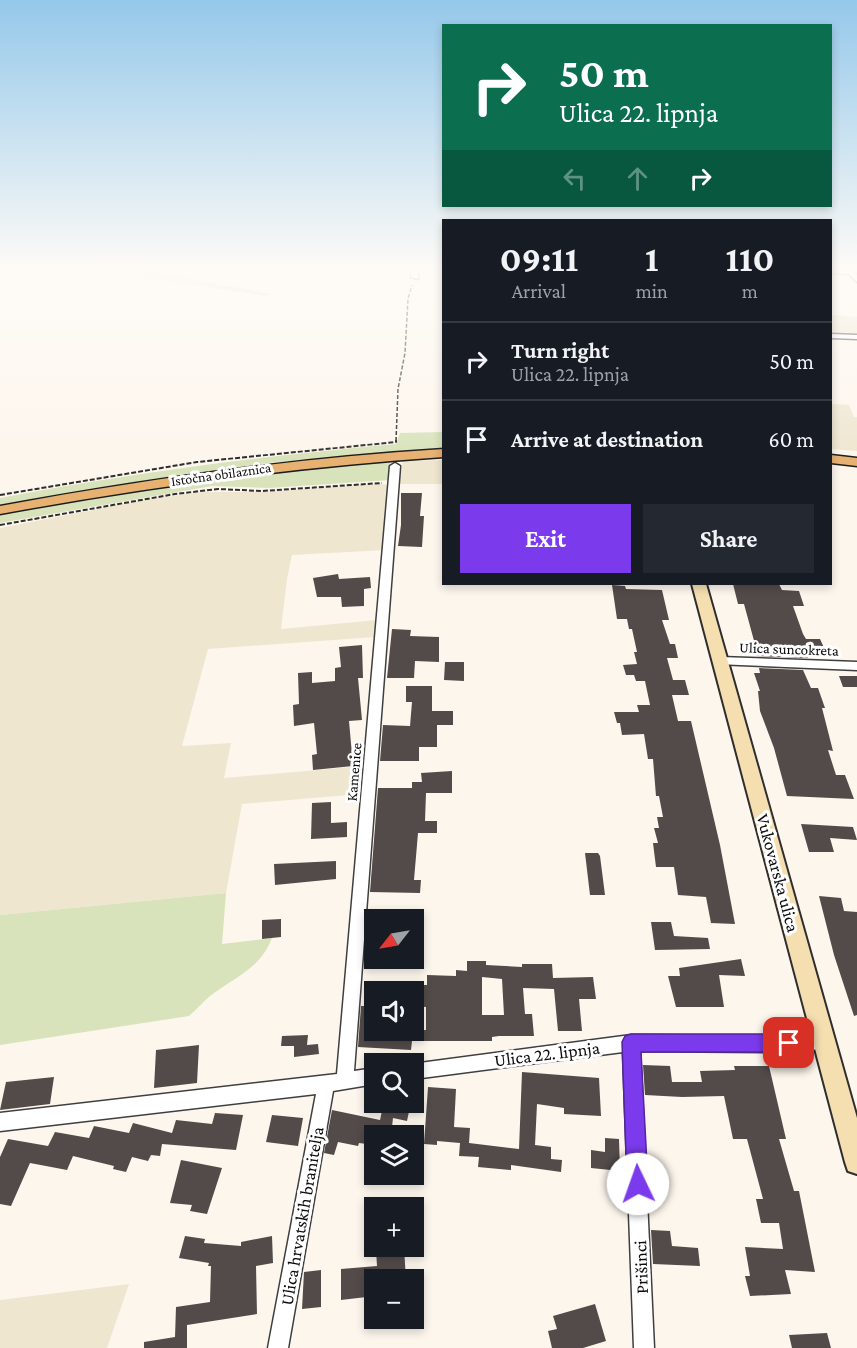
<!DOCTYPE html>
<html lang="en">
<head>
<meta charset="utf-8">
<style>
	:root { --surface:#171b24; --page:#242831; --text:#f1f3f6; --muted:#9ea1a6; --line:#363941; --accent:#7c3aed }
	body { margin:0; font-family:"Crimson Pro",serif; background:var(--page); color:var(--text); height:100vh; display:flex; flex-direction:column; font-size:22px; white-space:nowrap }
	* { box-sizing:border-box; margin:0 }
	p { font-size:20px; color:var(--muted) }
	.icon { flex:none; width:33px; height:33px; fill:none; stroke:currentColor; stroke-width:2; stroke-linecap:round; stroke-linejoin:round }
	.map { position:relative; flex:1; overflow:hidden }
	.details { position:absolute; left:442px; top:219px; width:390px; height:366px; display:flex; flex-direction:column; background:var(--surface); border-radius:0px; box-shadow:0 3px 9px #0003 }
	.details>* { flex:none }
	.top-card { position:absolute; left:442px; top:24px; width:390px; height:183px; border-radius:0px; box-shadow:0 3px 9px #0003; background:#0b6e4f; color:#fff; overflow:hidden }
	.needle { width:39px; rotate:239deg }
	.buttons { position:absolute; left:364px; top:909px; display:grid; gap:12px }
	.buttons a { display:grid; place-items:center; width:60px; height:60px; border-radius:0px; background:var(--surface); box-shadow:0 3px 9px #0003; font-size:30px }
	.pin { position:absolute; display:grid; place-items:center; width:51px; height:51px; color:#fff; margin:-26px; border-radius:12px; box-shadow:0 3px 9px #0006 }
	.me { position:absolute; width:66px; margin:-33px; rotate:357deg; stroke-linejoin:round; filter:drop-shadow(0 0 4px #0008) }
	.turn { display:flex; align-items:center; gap:21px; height:126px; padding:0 18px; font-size:27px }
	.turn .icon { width:78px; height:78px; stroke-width:2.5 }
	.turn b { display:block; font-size:42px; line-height:51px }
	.lanes { display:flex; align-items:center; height:57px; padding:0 18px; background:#0003; justify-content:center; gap:30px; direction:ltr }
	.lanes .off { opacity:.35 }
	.eta { display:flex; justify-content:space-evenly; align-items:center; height:102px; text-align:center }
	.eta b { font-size:36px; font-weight:700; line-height:42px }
	.button { display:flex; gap:12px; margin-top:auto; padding:12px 18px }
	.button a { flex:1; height:69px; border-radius:0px; background:var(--accent); color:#fff; font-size:24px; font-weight:700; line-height:69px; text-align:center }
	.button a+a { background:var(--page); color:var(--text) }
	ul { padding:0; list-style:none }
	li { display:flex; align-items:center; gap:18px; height:78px; padding:0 18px; border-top:2px solid var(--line) }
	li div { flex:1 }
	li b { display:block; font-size:22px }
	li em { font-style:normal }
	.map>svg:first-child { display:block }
	.farmland { fill:#efe6d0 }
	.green { fill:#d8e3bb }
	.building { fill:#534b4a; fill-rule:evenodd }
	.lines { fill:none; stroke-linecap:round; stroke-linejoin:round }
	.street-casing { stroke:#3f3f3f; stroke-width:3 }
	.secondary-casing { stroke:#2e2e2e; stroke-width:4 }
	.primary-casing { stroke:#1d1d1d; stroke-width:3 }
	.path-far1 { stroke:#2e2e2e; stroke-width:1.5; stroke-dasharray:4 2; stroke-linecap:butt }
	.path { stroke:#2e2e2e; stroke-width:2; stroke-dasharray:5 2; stroke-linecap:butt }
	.street { fill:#fff; fill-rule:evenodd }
	.secondary { fill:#f5deb0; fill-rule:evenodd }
	.primary { fill:#e7b172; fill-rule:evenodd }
	.route { fill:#7c3aed; stroke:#51269a; stroke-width:1.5 }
	.labels { text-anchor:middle; stroke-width:6; stroke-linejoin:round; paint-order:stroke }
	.far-street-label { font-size:14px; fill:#0c0c0c; stroke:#fff }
	.street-label { font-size:15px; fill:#0c0c0c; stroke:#fff }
	.near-street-label { font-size:18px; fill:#0c0c0c; stroke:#fff }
</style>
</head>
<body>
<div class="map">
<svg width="857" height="1348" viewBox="0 0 857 1348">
	<rect width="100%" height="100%" fill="#fdf6ed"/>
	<path class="farmland" d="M831 315 857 317V336L831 335Z
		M831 404 849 405 854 417H857V451L831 449Z
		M444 460V484H399L403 461Z
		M381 484 391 485 386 550 292 555 287 579 281 629 377 620 375 637 208 649 182 746 231 743 224 778 363 766 360 794 242 804 226 893 0 915V528L144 500 201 492H262Z
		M129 1284 107 1348H0V1300Z"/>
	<path class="green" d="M77 267H125L271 294 267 296Z
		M444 432V449L268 463 131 483 0 507V498C133 473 261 456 396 444L400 433Z
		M390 461 391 480 269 488 212 486 0 523V515C129 489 259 473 390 461Z
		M226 893 222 944 272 938C260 969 235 977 210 996 203 1002 196 1010 189 1016L0 1045V915Z"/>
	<path class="building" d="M401 493H422L420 516H424L422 547 398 546 401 525Z
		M338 574 339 579 370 577 371 588 364 589V606L342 607 341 597H317L313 578Z
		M733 584H779L782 590 799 591 804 606H793L803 634 806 639H820L826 652 807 653 808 658 756 656 753 648H756L744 604H738Z
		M612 585 625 586 626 589 662 590 669 620H662L670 644H675L678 658H667L673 680H685L689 695H672L678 721H691L720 845 735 924 711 923 706 897 678 895 674 867H656L653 843H658L654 828H659L657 817H663L659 796H656L653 759H648L644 734 622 735 620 723H617L614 712H639L637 705H650L645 681H636L634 675H626L623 665 637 664 634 652H637L632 629H629L627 619H617Z
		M392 629 411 630 410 636 439 637V662L415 661 414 678H387Z
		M362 645 363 678H358L362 720 349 721 353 766 313 770 312 755 317 754 314 723 294 726 293 705 299 704 298 673 312 672V683L335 681V668L341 667 339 647Z
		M445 662H464V681L444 680Z
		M759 668 803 670 811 688H818L825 708H822L833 751 828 750 836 775H845L854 799 787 796 774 748 760 711 758 691H760L754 673H760Z
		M839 676H857V687H843Z
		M406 686H432V711H453V725H437V747H419V761H380L383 725 410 726 412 702H406Z
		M452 771V793H426L425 821H437V833H418L414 880H421L420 893 370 892 378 788H412V782H422L421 773Z
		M331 802V823L347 822V837L311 839 312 803Z
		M801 824 853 827 857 840 830 838 834 852H809Z
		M585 853H598L600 856 605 895H590Z
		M336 861V879L275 885 274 864Z
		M819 896 841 898 844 911 857 912V1015L854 1016 834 955Z
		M281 919V937L262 939V920Z
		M651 922H671L674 936 708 938 710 949 655 950Z
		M741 959 745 976 719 975 724 1007H676L668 976H680L679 968Z
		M467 961H486V965L522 967V964H552L553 978 593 977 596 999H579L582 1031H558L554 989 523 988 525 1014H532L534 1036H499L492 1037V1041H412L411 1050 358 1047 361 1006H375V1030H426V1007L414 1006V985H427V975L456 976V970L467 971ZM482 977 502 979 504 1015H482Z
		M308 1035 307 1045 318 1044 319 1054 294 1057V1046H281L282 1036Z
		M199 1045 197 1083 154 1088 156 1050Z
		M643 1065 670 1066 672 1082H702L700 1071 735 1070 734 1066H769L786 1139H779L794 1191H799L815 1272 785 1270 791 1294 750 1296 745 1276H750L745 1247 783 1249 779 1223H761L756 1199H763L747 1139H733L724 1096 682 1097 645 1095Z
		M522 1072 599 1078 601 1116 564 1114V1108L537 1104 535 1145 551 1147V1159L562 1160 561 1172 511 1165V1170L478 1167 479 1157 459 1156 460 1143 437 1141V1145L424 1144 428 1087 456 1089 454 1127 470 1128 469 1143 519 1149Z
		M54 1077 50 1104 0 1110 6 1082Z
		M384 1102H411L407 1121 393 1118 391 1136H375V1145L359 1143 358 1146 338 1142 334 1155 324 1153 332 1110 380 1120Z
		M215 1113 243 1115 236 1150 162 1144 160 1156 151 1155 148 1161 132 1157 126 1172 113 1169 114 1166 73 1156 67 1170 30 1163 11 1206 0 1204V1157L8 1139 48 1146 55 1132 89 1138 94 1126 129 1133 133 1123 172 1133 176 1120 212 1124Z
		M272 1115 303 1118 298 1146 266 1142Z
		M605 1138 619 1139 620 1171 591 1168V1150L605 1152Z
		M181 1160 222 1168 207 1214 190 1211 192 1205 170 1203Z
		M651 1230 670 1231 672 1246 698 1248 700 1266 653 1264Z
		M185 1236 205 1239 204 1243 241 1246V1242L272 1236 273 1263 256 1266 257 1314 187 1325V1348H144V1342L175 1337 176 1307 210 1302 211 1266H208L209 1263 179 1258Z
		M404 1247 406 1280H375V1296L341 1300V1269L377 1266 376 1250Z
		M321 1270V1307L302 1309 304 1272Z
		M595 1304 606 1341 583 1348H552L548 1331 557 1329 553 1316Z
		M827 1333 831 1348H792L789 1335Z"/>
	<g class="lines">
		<g class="street-casing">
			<path id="street" d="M411 267H419L418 279 411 277Z
				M831 269 853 271 857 275V282L849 274 831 273Z
				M831 334 857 335V339L831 338Z
				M395 463 400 466 354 1071 375 1068V1084L333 1091 288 1348H268L316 1094 0 1131V1113L337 1074 390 466Z
				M720 657 857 662V670L716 664 714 661 716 658Z
				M824 1033 830 1035 832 1041 830 1047 824 1049 771 1052 640 1051 654 1348H634L623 1052 414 1079V1064H412L631 1035 771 1036Z"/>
		</g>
		<g class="secondary-casing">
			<path id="secondary" d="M692 584H706L857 1118V1174L848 1171 845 1162Z"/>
		</g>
		<g class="primary-casing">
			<path id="primary" d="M444 449V457C295 467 147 487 0 514V506C147 479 295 458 444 449Z
				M831 455 857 458V466L831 463Z"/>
		</g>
		<path class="path-far1" d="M0 269 17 267
			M396 441 398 389 405 353 408 299 412 285"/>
		<path class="path" d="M0 495 197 462 396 442V440
			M0 525 175 494 218 489 262 491 382 483"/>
		<use href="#street" class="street"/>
		<use href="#secondary" class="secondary"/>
		<use href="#primary" class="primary"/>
	</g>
	<linearGradient id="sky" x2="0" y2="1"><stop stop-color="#95c8ea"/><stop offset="0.59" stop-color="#fefbf7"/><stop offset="1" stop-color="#fefbf7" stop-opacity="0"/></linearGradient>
	<rect width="857" height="456" fill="url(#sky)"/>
	<path class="route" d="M631 1034H789L795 1037 798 1043 795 1050 789 1052H641L648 1184 645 1191 638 1194 630 1191 627 1184 622 1042 625 1036Z"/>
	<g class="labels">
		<g class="far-street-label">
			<text transform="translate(221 474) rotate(-8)" y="5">Istočna obilaznica</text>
		</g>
		<g class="street-label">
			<text transform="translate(789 649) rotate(2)" y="5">Ulica suncokreta</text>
			<text transform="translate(354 772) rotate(-85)" y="5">Kamenice</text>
		</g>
		<g class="near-street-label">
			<text transform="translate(778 873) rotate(75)" y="6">Vukovarska ulica</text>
			<text transform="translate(547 1054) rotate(-7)" y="6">Ulica 22. lipnja</text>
			<text transform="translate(302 1216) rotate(-80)" y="6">Ulica hrvatskih branitelja</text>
			<text transform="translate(641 1267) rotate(-92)" y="6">Prišinci</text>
		</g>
	</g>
</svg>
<div class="buttons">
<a><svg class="needle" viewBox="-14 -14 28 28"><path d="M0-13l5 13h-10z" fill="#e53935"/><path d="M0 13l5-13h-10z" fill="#9ea1a6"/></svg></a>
<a><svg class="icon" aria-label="sound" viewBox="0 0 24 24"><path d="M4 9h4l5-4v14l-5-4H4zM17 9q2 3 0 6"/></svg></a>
<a><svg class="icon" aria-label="search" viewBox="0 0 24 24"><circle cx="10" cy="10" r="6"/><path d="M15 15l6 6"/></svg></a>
<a><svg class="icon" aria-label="layers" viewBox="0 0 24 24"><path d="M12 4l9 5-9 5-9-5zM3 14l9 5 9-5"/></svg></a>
<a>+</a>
<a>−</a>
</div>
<div class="pin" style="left:789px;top:1043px;background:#d93025"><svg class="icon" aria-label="arrive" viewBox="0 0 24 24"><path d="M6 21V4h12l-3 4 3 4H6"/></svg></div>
<svg class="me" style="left:638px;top:1184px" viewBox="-20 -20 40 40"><circle r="19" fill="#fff"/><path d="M0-13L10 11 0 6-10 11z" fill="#7c3aed"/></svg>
<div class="top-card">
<div class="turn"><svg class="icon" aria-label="right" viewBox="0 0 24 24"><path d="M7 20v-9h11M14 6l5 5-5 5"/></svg><div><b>50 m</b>Ulica 22. lipnja</div></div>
<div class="lanes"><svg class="icon off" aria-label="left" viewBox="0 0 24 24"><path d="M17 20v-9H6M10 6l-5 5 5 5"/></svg><svg class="icon off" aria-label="ahead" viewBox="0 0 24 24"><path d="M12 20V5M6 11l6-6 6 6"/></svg><svg class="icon" aria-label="right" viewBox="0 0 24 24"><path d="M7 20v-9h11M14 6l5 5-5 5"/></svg></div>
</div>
<section class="details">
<div class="eta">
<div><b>09:11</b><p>Arrival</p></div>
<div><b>1</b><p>min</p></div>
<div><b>110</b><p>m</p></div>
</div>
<ul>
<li><svg class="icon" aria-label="right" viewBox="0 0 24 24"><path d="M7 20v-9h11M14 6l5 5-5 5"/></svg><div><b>Turn right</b><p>Ulica 22. lipnja</p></div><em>50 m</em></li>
<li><svg class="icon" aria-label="arrive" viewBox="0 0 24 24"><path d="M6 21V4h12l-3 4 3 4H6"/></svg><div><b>Arrive at destination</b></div><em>60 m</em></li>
</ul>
<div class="button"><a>Exit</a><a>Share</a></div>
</section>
</div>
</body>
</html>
